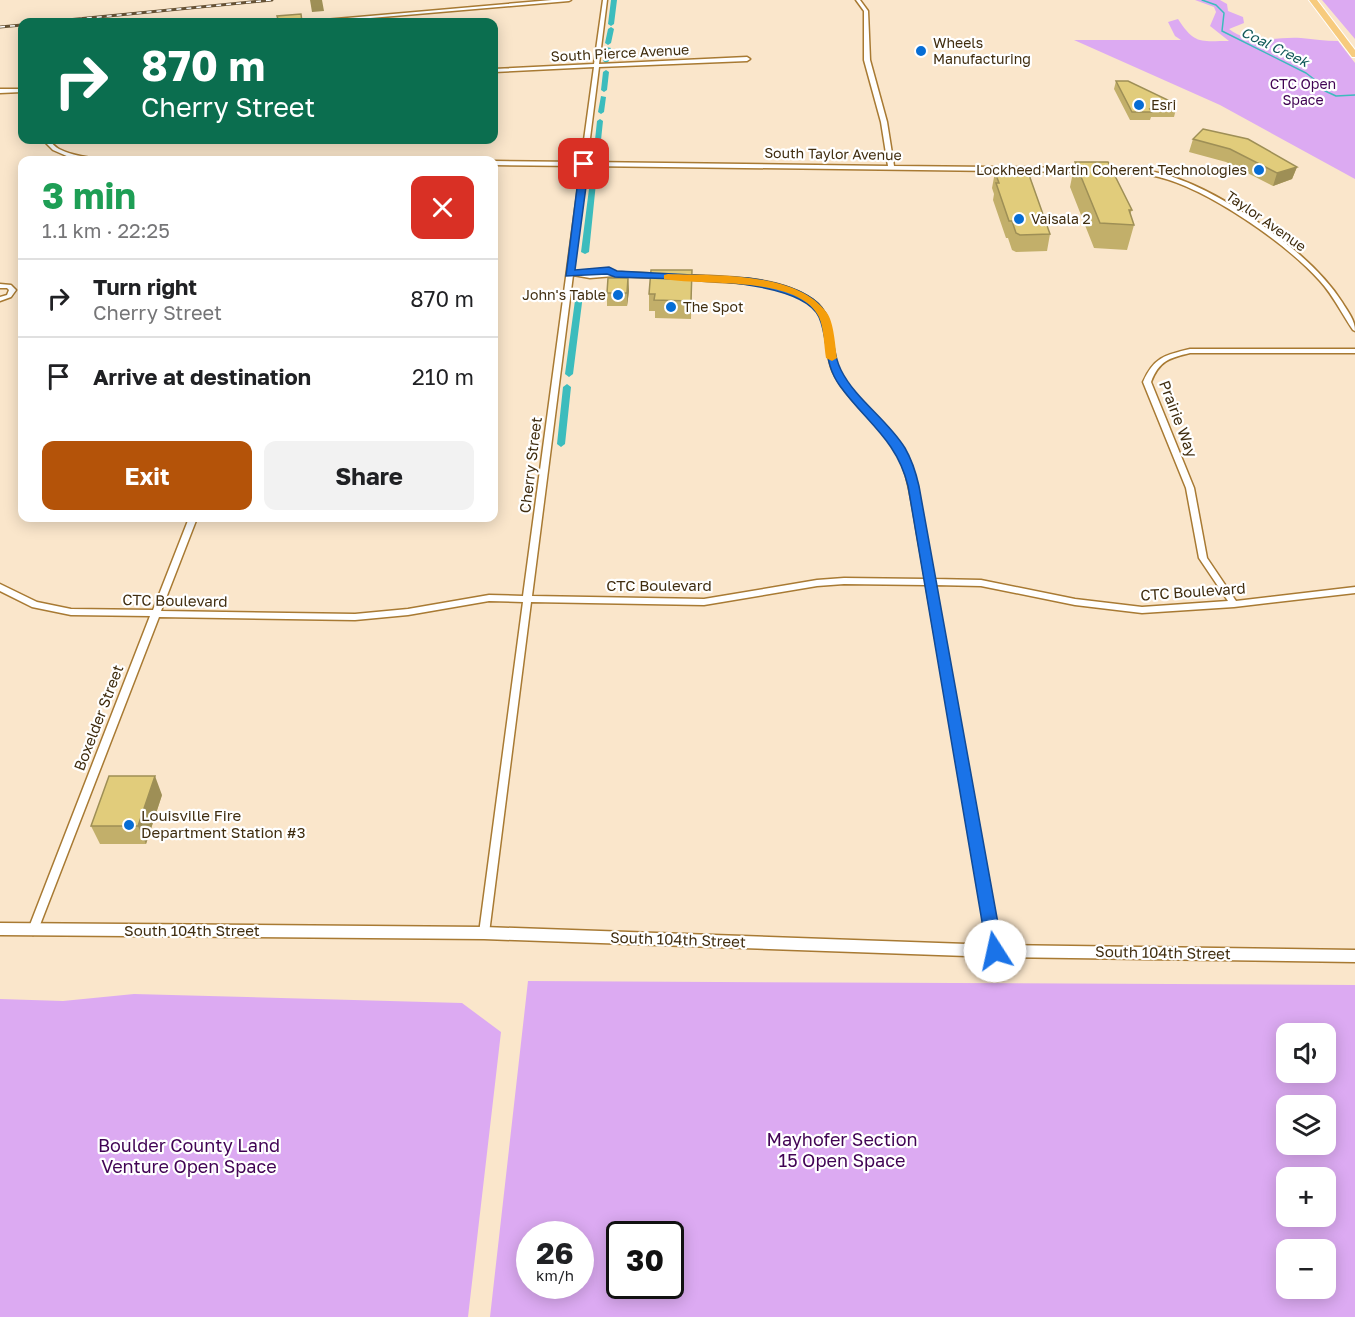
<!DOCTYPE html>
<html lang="en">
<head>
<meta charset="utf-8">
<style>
	:root { --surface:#fff; --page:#f2f2f2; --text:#202124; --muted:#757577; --line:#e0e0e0; --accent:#b45309 }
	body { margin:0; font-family:"Golos Text",sans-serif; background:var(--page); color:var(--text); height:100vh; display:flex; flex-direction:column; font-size:22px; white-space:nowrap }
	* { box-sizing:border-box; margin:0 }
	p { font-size:20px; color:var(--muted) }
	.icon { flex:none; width:33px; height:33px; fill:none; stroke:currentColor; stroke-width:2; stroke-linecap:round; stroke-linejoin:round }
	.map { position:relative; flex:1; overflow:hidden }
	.sheet { position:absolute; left:18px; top:156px; width:480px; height:366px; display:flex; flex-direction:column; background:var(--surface); border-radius:12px; box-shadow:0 3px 15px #0003 }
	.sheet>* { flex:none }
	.hud { position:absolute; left:18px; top:18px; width:480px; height:126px; border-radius:12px; box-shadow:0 3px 15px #0003; background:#0b6e4f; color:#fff; overflow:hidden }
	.buttons { position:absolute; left:1276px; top:1023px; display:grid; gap:12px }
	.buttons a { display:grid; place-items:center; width:60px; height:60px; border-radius:12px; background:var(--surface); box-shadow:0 3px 15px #0003; font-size:30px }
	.speed { position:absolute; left:516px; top:1221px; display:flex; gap:12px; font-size:30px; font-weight:700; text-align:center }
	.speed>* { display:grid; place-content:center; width:78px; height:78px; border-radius:50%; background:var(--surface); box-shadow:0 3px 15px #0003; line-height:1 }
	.speed small { font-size:15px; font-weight:400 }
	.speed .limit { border:3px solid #111; border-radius:9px; background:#fff; color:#111 }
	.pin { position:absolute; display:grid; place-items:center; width:51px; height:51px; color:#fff; margin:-26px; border-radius:12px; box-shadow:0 3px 9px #0006 }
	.me { position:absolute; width:66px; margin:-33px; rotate:350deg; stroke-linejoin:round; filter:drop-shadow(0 0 4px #0008) }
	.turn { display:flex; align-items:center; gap:21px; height:126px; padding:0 24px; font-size:27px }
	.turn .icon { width:78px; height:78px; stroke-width:2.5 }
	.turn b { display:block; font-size:42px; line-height:51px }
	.round { display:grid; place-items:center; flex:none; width:63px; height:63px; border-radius:12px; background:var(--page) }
	.head { display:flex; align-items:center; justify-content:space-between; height:102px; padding:0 24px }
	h1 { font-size:36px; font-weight:700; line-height:45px; color:#1e9e55 }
	.button { display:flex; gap:12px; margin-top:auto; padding:12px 24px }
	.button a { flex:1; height:69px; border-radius:12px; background:var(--accent); color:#fff; font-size:24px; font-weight:700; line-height:69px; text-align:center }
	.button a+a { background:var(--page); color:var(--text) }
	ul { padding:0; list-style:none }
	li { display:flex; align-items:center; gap:18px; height:78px; padding:0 24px; border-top:2px solid var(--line) }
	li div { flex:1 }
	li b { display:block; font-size:22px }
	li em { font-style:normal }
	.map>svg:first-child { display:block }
	.green { fill:#dcaaf2; fill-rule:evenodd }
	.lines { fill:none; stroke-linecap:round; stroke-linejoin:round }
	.stream { stroke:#3cbcbd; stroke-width:1.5 }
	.canal { fill:#3cbcbd; fill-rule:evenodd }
	.street-casing { stroke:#a87a33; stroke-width:3 }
	.secondary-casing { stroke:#a87a33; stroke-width:3 }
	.primary-casing { stroke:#fff; stroke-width:2 }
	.street { fill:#fff; fill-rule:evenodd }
	.secondary { fill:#fff; fill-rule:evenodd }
	.primary { fill:#f7cb7d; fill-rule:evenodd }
	.rail-casing { stroke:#665235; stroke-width:3 }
	.rail { stroke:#fff; stroke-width:1.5; stroke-dasharray:5; stroke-linecap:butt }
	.wall { fill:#c2af6a }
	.shaded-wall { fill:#9e8f56 }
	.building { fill:#e1cc7b; stroke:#9e8f56; stroke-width:1.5 }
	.route { fill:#1a73e8; stroke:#114b97; stroke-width:1.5 }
	.slow { fill:#f59e0b }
	.poi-dot { fill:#066dd5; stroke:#fff; stroke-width:2 }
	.labels { text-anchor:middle; stroke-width:4.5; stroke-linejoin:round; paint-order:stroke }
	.far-poi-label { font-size:14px; fill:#402d0f; stroke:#fff; text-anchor:start }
	.far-water-label { font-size:14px; font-style:italic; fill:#105859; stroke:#fff }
	.far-street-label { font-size:14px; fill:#402d0f; stroke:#fff }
	.far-park-label { font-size:14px; fill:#410354; stroke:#fff }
	.street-label { font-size:15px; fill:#402d0f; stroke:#fff }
	.poi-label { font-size:15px; fill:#402d0f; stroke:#fff; text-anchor:start }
	.near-park-label { font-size:18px; fill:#410354; stroke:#fff }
</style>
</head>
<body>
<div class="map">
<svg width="1355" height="1317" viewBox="0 0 1355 1317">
	<rect width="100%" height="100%" fill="#fae6cb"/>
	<path class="green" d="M1195 0H1220L1227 4 1228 11 1243 17 1244 23 1229 29C1253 47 1274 36 1301 38 1314 39 1325 41 1338 41L1355 63V179L1220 105 1074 40H1181L1175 36 1168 22 1178 19C1195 45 1200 41 1229 41L1210 26 1216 12 1214 7Z
		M1322 0H1355V39Z
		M528 981 1355 985V1317H490ZM1287 1034H1326V1072H1287ZM1287 1106H1326V1144H1287ZM1287 1178H1326V1216H1287ZM580 1234V1286H530V1234ZM620 1234H670V1286H620ZM1287 1250H1326V1288H1287Z
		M134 994 462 1003 501 1032 468 1317H0V999L63 1001Z"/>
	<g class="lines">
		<path class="stream" d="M1202 0 1216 5 1224 13 1222 31 1306 73 1319 83 1323 90 1336 96 1355 95"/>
		<path class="canal" d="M611 0H617L614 24 611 26 608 24Z
			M611 27 614 29 611 43 608 45 605 43 608 29Z
			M606 47 611 48 609 61 606 63 603 61Z
			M606 70 609 72 607 90 604 92 601 90 603 72Z
			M601 96 606 97 604 112 601 114 598 112Z
			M600 119 603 121 599 159 596 161 593 159 597 121Z
			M594 171 597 173 589 252 585 254 581 252 591 173Z
			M576 293H579L583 295 573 374 569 377 565 374Z
			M567 384 571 387 565 444 561 447 557 444 563 387Z"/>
		<g class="street-casing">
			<path id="street" d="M552 0H571L569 1 324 22H311L313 21Z
				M603 0H607L599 64 747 57 750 59 747 61 599 67 587 162 888 166 881 122 864 60V11L856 0H860L868 11 870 60 887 122 894 166 1085 168 1088 170 1085 172 586 166 573 271 591 274 614 272 662 274 665 276 662 278 614 276 590 278 573 275 532 596 704 599 817 580 844 578 925 579C922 560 918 540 915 521 910 494 907 466 891 443 873 419 847 400 833 372 822 349 832 317 807 302 768 277 722 285 679 278V276L681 275C723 277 778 275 813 300 837 317 828 346 839 370 852 399 882 418 899 444 914 468 918 494 923 521 927 541 930 560 934 579L981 580 1075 599 1142 607 1228 601 1199 558 1186 488 1143 382C1154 357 1165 355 1190 349H1355V353H1190C1169 358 1159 361 1151 382L1194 488 1207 558 1236 601 1355 587V593L1234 607 1142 613 1075 605 981 586 935 585 1000 951 999 954 995 956 991 954 990 951 926 585 844 584 817 586 704 605 531 602 489 933 488 936 484 938 480 936 479 933 523 602 489 601 408 615 355 620 159 617 38 930 37 933 33 935 29 933 28 930 150 616 71 615 32 607 0 591V584L37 602 71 609 153 610 189 518H197L161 611 355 614 408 609 489 595 523 596 581 166 494 165V161L581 162 594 67 494 72V69L594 64Z
				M0 89H22V92L0 93Z
				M43 140H49C52 143 55 147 59 149 90 165 158 159 194 158L197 160H89L69 157 53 150Z
				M1102 168C1125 168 1148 169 1170 176 1226 194 1311 253 1342 302 1348 312 1355 320 1355 331L1353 330C1342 314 1333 295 1320 281 1286 243 1208 189 1159 177 1140 172 1120 174 1100 171L1099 170Z
				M0 284 11 285 16 290 11 297 0 301V297L7 295 9 290 7 288H0Z"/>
		</g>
		<g class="secondary-casing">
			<path id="secondary" d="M0 923 484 927 995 945 1355 950V962L995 957 484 939 0 935Z"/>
		</g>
		<g class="primary-casing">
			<path id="primary" d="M1309 0H1317L1355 50V57H1352Z"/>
		</g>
		<use href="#street" class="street"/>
		<use href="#secondary" class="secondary"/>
		<use href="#primary" class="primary"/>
		<g class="rail-casing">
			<path id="rail" d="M47 22 272 0
				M0 27 22 25"/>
		</g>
		<use href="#rail" class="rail"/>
	</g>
	<path class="wall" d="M1116 81 1176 109 1174 117H1151L1150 120H1130L1114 89Z
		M1193 139 1297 167 1292 179 1273 186 1226 162 1189 152Z
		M1075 162 1132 210 1130 214 1134 225 1127 250 1094 248 1070 187Z
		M995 172 1050 234 1047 251 1016 252 1012 250 1008 238H1006L993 200 994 194 992 188Z
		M692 270 691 319 655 318V311H649V294Z
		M628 278 629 291 627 306H607V293Z
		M162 795 146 844H100L91 826Z"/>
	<path class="shaded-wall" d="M310 0H322L324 11 312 12Z
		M1297 167 1292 179 1273 186 1277 173Z
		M628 278 629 291 627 306V293Z
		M155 776 162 795 146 844 138 826Z"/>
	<path class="building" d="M301 14 302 22H273V21L278 19 277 16Z
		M1116 81H1128L1172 102 1176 109H1150L1152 112H1132Z
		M1203 129 1248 139 1297 167 1277 173 1230 149 1193 139Z
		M1075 162H1108L1132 210H1129L1134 225 1100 223Z
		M1025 170 1028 172 1050 234 1020 235 1016 233 1012 221H1009L996 183H999L995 172Z
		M651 270H692L691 301 654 300 655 294H649Z
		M608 278H628L627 293H607Z
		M109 776H155L138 826H91Z"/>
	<path class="route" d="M584 161 589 164 575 270 609 267 617 271 748 278C771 281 795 286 813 299 839 318 828 345 841 370 856 400 887 419 905 448 912 460 916 473 919 486L1003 951 1001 956 995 958 989 956 987 951 908 486C897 440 866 422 840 386 823 363 829 340 819 317 800 275 656 279 615 277L607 274 566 276 580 164Z"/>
	<path class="slow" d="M668 274C715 276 796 271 827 313 834 323 835 345 837 358L832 361 826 358C824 346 824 328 819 317 799 275 702 286 664 279V275Z"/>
	<g class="poi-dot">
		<circle cx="921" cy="51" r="6"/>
		<circle cx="1139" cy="105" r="6"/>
		<circle cx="1259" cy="170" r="6"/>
		<circle cx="1019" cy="219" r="6"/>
		<circle cx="618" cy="295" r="6"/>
		<circle cx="671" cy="307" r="6"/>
		<circle cx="129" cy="825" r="6"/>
	</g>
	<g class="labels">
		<g class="far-poi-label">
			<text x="933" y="48">Wheels<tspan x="933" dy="16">Manufacturing</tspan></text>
			<text x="1151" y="110">Esri</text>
			<text x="1247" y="175" text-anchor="end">Lockheed Martin Coherent Technologies</text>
			<text x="1031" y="224">Vaisala 2</text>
			<text x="606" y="300" text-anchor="end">John's Table</text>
			<text x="683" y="312">The Spot</text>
		</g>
		<g class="far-water-label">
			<text transform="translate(1275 47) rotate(26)" y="5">Coal Creek</text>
		</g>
		<g class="far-street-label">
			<text transform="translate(620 53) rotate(-3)" y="5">South Pierce Avenue</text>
			<text transform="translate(833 154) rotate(1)" y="5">South Taylor Avenue</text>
			<text transform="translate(1266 221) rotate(35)" y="5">Taylor Avenue</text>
		</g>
		<g class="far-park-label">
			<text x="1303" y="89">CTC Open<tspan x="1303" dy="16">Space</tspan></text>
		</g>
		<g class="street-label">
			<text transform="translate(1178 419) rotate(69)" y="5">Prairie Way</text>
			<text transform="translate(531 465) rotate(-83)" y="5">Cherry Street</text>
			<text x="659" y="591">CTC Boulevard</text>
			<text transform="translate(1193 592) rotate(-4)" y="5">CTC Boulevard</text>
			<text transform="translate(175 601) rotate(1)" y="5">CTC Boulevard</text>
			<text transform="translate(99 718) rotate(-69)" y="5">Boxelder Street</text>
			<text x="192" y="936">South 104th Street</text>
			<text transform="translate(678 940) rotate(2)" y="5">South 104th Street</text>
			<text transform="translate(1163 953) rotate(1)" y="5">South 104th Street</text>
		</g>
		<g class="poi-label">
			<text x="141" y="821">Louisville Fire<tspan x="141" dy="17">Department Station #3</tspan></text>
		</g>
		<g class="near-park-label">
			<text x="842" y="1146">Mayhofer Section<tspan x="842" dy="21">15 Open Space</tspan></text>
			<text x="189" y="1152">Boulder County Land<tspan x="189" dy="21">Venture Open Space</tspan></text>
		</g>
	</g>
</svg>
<div class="buttons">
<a><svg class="icon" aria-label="sound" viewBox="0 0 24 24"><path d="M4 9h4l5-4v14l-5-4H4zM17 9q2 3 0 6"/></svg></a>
<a><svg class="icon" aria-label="layers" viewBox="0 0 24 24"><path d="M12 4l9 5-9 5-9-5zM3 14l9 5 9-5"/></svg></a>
<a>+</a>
<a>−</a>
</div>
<div class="speed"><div>26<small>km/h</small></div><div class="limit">30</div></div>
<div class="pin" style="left:584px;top:164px;background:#d93025"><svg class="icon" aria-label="arrive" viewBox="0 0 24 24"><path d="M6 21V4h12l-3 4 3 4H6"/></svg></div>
<svg class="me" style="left:995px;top:951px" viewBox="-20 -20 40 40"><circle r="19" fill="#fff"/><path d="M0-13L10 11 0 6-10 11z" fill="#1a73e8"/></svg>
<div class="hud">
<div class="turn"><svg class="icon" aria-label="right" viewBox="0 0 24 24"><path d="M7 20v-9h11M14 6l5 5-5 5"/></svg><div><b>870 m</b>Cherry Street</div></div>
</div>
<section class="sheet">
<div class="head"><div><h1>3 min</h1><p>1.1 km · 22:25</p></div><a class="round" style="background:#d93025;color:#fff"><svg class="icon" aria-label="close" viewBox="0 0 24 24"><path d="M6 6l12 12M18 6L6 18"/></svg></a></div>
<ul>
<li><svg class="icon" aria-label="right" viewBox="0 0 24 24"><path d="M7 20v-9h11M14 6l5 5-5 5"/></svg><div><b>Turn right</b><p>Cherry Street</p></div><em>870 m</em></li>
<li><svg class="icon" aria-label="arrive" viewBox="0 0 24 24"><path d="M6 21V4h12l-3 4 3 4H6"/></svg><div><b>Arrive at destination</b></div><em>210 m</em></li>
</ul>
<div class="button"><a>Exit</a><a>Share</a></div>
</section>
</div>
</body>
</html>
